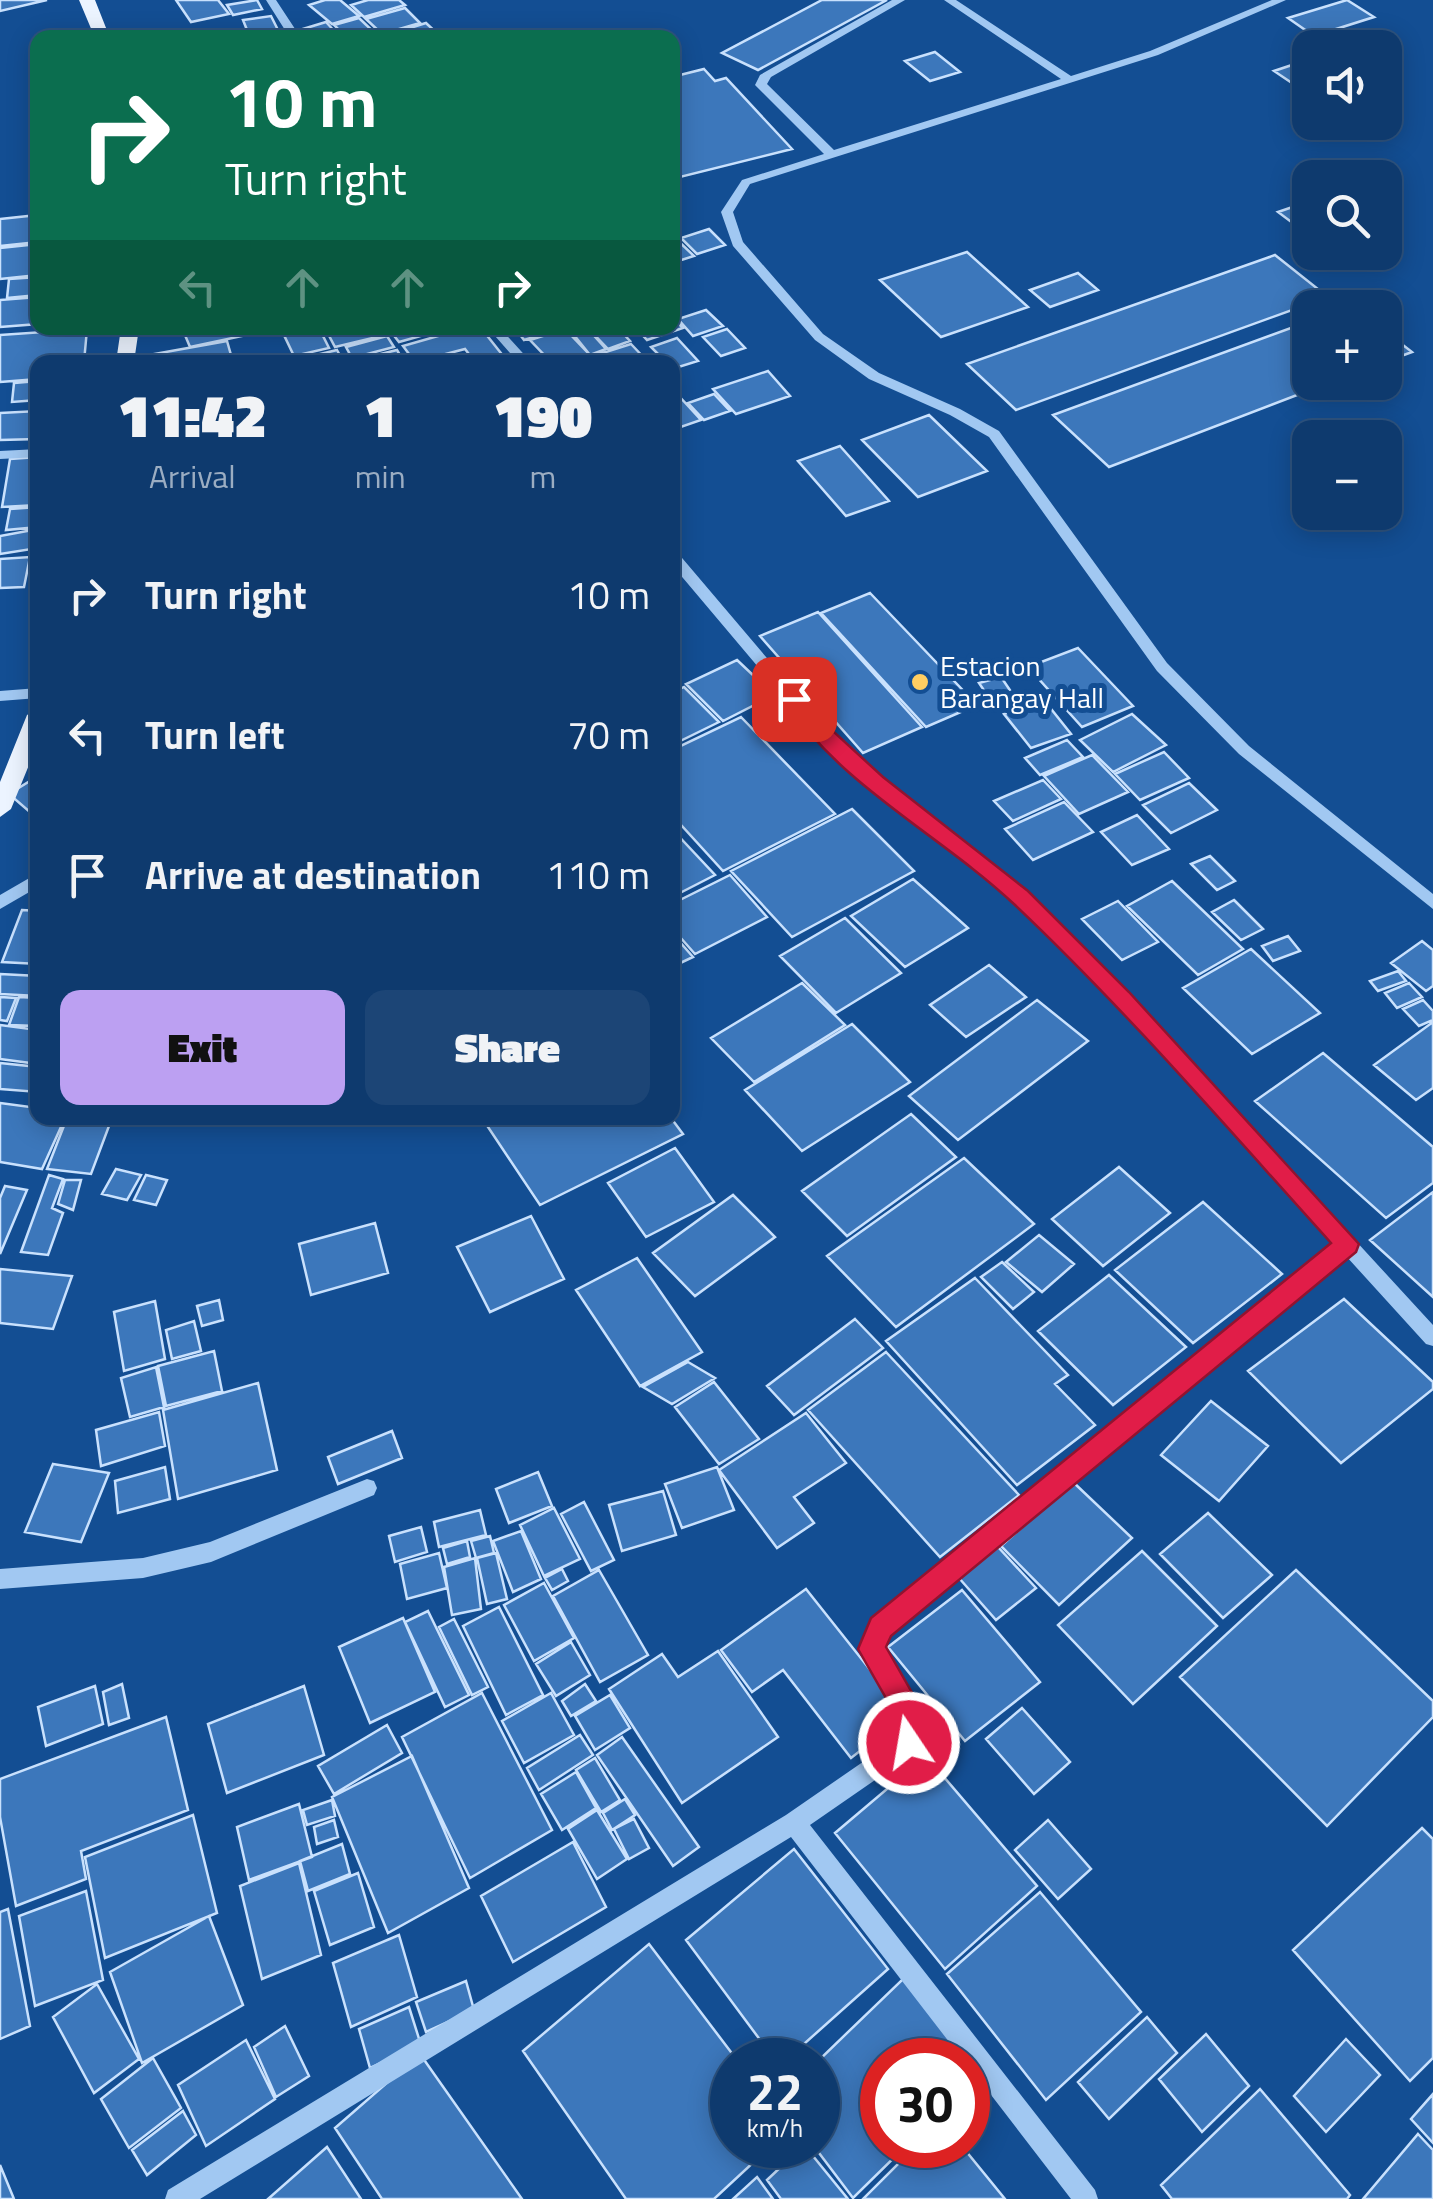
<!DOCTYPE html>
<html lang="en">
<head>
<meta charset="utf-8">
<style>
	:root { --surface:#0e3a6e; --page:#1c4576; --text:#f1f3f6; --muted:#9badc2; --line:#2e5481; --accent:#bca0f2 }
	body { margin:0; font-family:"Titillium Web",sans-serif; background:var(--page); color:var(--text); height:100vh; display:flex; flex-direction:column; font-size:38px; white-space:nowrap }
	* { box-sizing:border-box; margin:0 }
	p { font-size:32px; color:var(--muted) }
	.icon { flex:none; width:55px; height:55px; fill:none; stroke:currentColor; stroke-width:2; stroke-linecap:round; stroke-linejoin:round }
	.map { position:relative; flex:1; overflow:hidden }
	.panel { position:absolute; left:30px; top:355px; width:650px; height:770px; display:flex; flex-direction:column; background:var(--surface); border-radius:20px; box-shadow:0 5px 25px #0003,0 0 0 2px var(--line) }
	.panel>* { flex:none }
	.top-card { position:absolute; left:30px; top:30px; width:650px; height:305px; border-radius:20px; box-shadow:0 5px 25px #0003,0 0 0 2px var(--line); background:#0b6e4f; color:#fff; overflow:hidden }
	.fabs { position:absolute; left:1292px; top:30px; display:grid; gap:20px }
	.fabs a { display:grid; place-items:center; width:110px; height:110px; border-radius:20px; background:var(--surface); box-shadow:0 5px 25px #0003,0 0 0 2px var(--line); font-size:50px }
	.speed { position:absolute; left:710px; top:2038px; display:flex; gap:20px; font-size:50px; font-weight:700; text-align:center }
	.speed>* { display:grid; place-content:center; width:130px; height:130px; border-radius:50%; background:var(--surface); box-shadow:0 5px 25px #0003,0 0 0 2px var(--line); line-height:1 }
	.speed small { font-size:25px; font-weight:400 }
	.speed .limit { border:15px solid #d22; background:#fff; color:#111 }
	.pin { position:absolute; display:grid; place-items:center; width:85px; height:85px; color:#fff; margin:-42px; border-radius:20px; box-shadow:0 5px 15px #0006 }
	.me { position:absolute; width:110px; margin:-55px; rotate:348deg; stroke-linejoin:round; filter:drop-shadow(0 0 8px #0008) }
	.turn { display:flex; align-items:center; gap:35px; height:210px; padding:0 30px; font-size:45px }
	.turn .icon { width:130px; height:130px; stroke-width:2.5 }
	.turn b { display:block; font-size:70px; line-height:85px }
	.lanes { display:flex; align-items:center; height:95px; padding:0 30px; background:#0003; justify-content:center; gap:50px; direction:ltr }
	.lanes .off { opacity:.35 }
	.eta { display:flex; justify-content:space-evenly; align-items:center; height:170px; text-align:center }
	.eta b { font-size:60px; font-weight:800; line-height:70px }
	.action { display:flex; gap:20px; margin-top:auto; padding:20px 30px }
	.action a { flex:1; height:115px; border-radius:20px; background:var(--accent); color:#111; font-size:40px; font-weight:800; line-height:115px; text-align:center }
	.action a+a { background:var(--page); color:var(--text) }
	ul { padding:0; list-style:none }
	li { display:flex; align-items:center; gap:30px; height:140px; padding:0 30px }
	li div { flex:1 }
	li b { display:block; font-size:38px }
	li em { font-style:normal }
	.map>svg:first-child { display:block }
	.building { fill:#3c77bb; stroke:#c9e1fd; stroke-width:2.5 }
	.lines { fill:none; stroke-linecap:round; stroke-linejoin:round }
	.minor { fill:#a1c8f2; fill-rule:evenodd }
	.major { fill:#ecf4ff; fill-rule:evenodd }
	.route { fill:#e11d48; stroke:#92132f; stroke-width:2.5 }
	.poi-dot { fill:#ffce62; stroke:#134e93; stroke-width:4 }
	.labels { text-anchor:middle; stroke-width:10; stroke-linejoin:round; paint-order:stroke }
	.poi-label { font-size:28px; fill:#fff; stroke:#134e93; text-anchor:start }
</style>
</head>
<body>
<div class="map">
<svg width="1433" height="2199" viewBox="0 0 1433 2199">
	<rect width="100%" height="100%" fill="#134e93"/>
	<path class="building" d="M0 0H47L0 11Z
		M176 0H218L229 14 191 22Z
		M257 0 262 9 233 15 227 5Z
		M325 0H340L359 16 332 24 309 5Z
		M368 0H399L405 5 364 17 351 5Z
		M822 0H887L758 70 722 53Z
		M1347 0 1374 17 1314 36 1288 18Z
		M405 8 420 23 382 34 366 19Z
		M271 16 278 30 249 35 243 20Z
		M359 18 380 38H347L334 25Z
		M326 22 337 34 311 38 303 29Z
		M426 23 442 38 384 36Z
		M935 52 960 72 930 81 905 61Z
		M1304 61 1310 66V86L1301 89 1274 71Z
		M704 69 715 81 726 78 792 149 672 179V111L677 110 672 104V77Z
		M1310 201V236L1278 212Z
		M38 215V242L0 246V219Z
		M709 229 725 245 697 254 681 238Z
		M672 235 694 256 672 263Z
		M38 244V275L0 279V248Z
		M967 252 1028 307 941 337 880 280Z
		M1275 255 1328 297 1016 410 967 364Z
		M1078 273 1098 290 1050 307 1030 290Z
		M38 277V295L7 298 9 279Z
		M38 297V324L0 327V300Z
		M706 310 723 326 693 336 678 319Z
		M672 317 683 328 647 340 636 328H672Z
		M1310 321V382H1331L1109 467 1053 415Z
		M182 328H279L190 347Z
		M305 328H319L329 348 294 356 283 333Z
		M325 328H377L381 336 335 347Z
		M388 328H449L399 342Z
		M466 328H481L508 362H475L465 349 415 362 403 346Z
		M515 328H555L557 330 524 340Z
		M587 328 606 349 590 355 570 330Z
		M588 328H618L630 341 608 349Z
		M87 329 84 362H38V379L0 382V335Z
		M565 329 588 353 551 362 530 340Z
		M727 329 745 348 721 356 703 337Z
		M1385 331 1412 352 1385 362Z
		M387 336 394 347 352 358 346 347Z
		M677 338 698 361 672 369V362H666L651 347Z
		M227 341 233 362H151L149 355Z
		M631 344 648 362H574Z
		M337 350 343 361 287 362Z
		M397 350 404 362H348Z
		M768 371 790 396 736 414 713 389Z
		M38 381V400L12 402 14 383Z
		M714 394 730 411 704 420 688 403Z
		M678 395 701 420 672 430V397Z
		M38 411V439L0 440V413Z
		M929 415 987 471 918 497 862 440Z
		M840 446 889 501 846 516 798 461Z
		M38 457V505L2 507 10 459Z
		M38 507V527L6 530 10 509Z
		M38 529V548L0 554V536Z
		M30 557 24 587 0 588V559Z
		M870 593 977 705 926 727 821 613Z
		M818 612 922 727 863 753 760 636Z
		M1078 648 1133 706 1082 727 1028 667Z
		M737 660 774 695 723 721 686 684Z
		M1001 677 1020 705 998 711 979 683Z
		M684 687 719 722 672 745V693Z
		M1044 700 1071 734 1031 748 1004 714Z
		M1132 714 1166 745 1113 772 1080 740Z
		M741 717 835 814 723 871 672 815V750Z
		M1067 740 1083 757 1040 775 1025 758Z
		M1164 752 1189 778 1140 800 1115 774Z
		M1092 755 1128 792 1079 814 1044 776Z
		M38 776V819L9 794Z
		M1043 780 1061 799 1013 821 994 801Z
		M1189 783 1217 810 1171 833 1143 805Z
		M1064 802 1093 832 1033 860 1005 829Z
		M852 809 914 871 792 937 731 871Z
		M1137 815 1169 849 1132 865 1101 832Z
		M672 829 715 875 672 897Z
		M1210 856 1235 881 1217 890 1191 864Z
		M730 875 767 917 695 954 672 928V904Z
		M913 879 968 928 905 967 851 916Z
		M1172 881 1243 949 1198 975 1127 906Z
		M1234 900 1263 929 1241 940 1212 912Z
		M1118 901 1158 942 1122 960 1082 919Z
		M22 910 38 911V964L2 962Z
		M845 918 901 973 836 1013 780 956Z
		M672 933 693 957 672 967Z
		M1288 936 1300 951 1273 961 1262 946Z
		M1422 941 1433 950V986L1426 991 1391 963Z
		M1251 949 1320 1013 1252 1054 1183 988Z
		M989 965 1026 997 966 1037 930 1005Z
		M1398 971 1406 981 1378 991 1370 981Z
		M0 974 38 976V996L0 994Z
		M802 983 845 1025 754 1082 711 1038Z
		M1409 983 1422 997 1397 1008 1385 993Z
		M0 997 16 998 7 1021 0 1020Z
		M19 997 38 998V1026L9 1025Z
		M1037 1000 1088 1041 958 1140 909 1096Z
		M1423 1000 1433 1011V1020L1419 1026 1403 1009Z
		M1433 1022V1088L1416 1100 1374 1065Z
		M852 1024 910 1082 802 1151 745 1090Z
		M0 1025 38 1030V1064L0 1059Z
		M1323 1053 1433 1147V1183L1386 1218 1255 1101Z
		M0 1063 38 1067V1092L0 1089Z
		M0 1103 38 1108V1118H65L42 1169 0 1162Z
		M911 1114 956 1157 847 1236 802 1191Z
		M67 1118H112L91 1174 47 1169Z
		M482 1118H671L683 1134 540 1205Z
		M675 1148 714 1202 646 1237 608 1183Z
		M964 1158 1034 1224 896 1327 827 1256Z
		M1119 1167 1170 1213 1103 1266 1052 1219Z
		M116 1169 141 1175 127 1200 102 1194Z
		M49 1175 63 1179 52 1208 63 1213 48 1255 21 1252Z
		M146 1175 167 1180 156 1205 134 1200Z
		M65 1180H81L73 1210 58 1204Z
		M5 1186 27 1190 0 1254V1198Z
		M1433 1192V1297L1370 1240Z
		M733 1195 775 1237 695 1296 653 1253Z
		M1203 1202 1282 1274 1193 1343 1115 1270Z
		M531 1216 564 1279 490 1312 457 1247Z
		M375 1223 388 1273 311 1295 299 1244Z
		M1039 1235 1074 1264 1042 1292 1006 1262Z
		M637 1258 702 1352 640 1386 576 1290Z
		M1002 1262 1034 1292 1013 1309 981 1277Z
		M0 1269 72 1276 53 1329 0 1323Z
		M1109 1275 1186 1347 1113 1405 1038 1331Z
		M975 1278 1068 1375 1055 1384 1095 1425 1017 1485 886 1341Z
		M1344 1299 1433 1382V1389L1341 1463 1248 1371Z
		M219 1300 223 1320 202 1326 197 1306Z
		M155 1301 165 1359 124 1371 114 1312Z
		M855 1319 883 1348 794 1415 767 1386Z
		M194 1321 201 1351 172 1359 166 1330Z
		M214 1351 222 1391 166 1406 158 1366Z
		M886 1352 1019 1495 940 1557 808 1410Z
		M688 1362 715 1378 672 1404 643 1387Z
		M156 1367 164 1407 130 1417 121 1378Z
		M714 1382 759 1439 719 1464 675 1407Z
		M258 1383 277 1470 178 1499 163 1410Z
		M1211 1401 1268 1446 1219 1501 1161 1455Z
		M159 1412 165 1446 101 1466 96 1430Z
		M806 1413 846 1463 794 1497 814 1523 777 1548 719 1470Z
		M392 1431 402 1458 338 1484 328 1457Z
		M53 1464 109 1473 81 1542 25 1532Z
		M165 1467 170 1499 118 1513 115 1481Z
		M717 1467 734 1510 682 1528 665 1484Z
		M538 1472 552 1506 509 1523 496 1489Z
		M1073 1482 1132 1538 1059 1605 1001 1546Z
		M663 1491 676 1535 622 1551 609 1505Z
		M584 1502 614 1560 591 1571 561 1514Z
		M554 1508 580 1559 544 1576 520 1525Z
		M480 1510 486 1535 439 1547 434 1522Z
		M1208 1513 1272 1575 1223 1618 1160 1554Z
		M421 1527 427 1552 395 1562 389 1536Z
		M521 1531 541 1579 513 1592 493 1541Z
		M490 1536 494 1553 476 1558 471 1541Z
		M467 1541 470 1557 447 1564 443 1548Z
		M998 1547 1036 1588 996 1620 959 1578Z
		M1142 1551 1217 1626 1133 1704 1058 1625Z
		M439 1553 447 1588 407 1599 400 1564Z
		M496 1553 507 1599 487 1604 477 1558Z
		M475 1558 481 1609 452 1615 444 1567Z
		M562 1569 568 1581 552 1590 545 1578Z
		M599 1570 648 1655 600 1682 553 1596Z
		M1296 1570 1433 1701V1717L1327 1826 1180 1677Z
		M544 1583 574 1638 534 1661 504 1605Z
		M806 1589 906 1715 851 1758 783 1670 752 1692 721 1650Z
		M962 1590 1040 1682 965 1741 888 1647Z
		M499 1607 543 1695 506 1715 463 1626Z
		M428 1611 469 1695 445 1707 405 1622Z
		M403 1618 435 1692 370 1723 339 1647Z
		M454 1619 488 1687 472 1695 439 1627Z
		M571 1642 590 1675 556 1696 536 1664Z
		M718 1651 778 1737 682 1803 609 1689 662 1654 678 1677Z
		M122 1684 129 1718 109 1725 103 1692Z
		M585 1684 596 1701 571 1716 562 1701Z
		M95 1686 103 1724 46 1746 38 1707Z
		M304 1686 324 1755 227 1793 208 1724Z
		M482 1693 552 1830 470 1878 402 1737Z
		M551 1693 574 1735 524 1763 502 1721Z
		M610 1695 630 1728 595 1750 575 1716Z
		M1022 1708 1070 1762 1034 1794 986 1739Z
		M166 1717 188 1810 81 1851 86 1879 16 1906 0 1817V1779Z
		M387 1725 402 1753 334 1794 318 1766Z
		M580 1735 593 1755 539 1790 527 1768Z
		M622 1737 699 1847 673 1866 597 1755Z
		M412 1756 469 1888 388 1933 332 1797Z
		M926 1756 1037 1886 945 1969 835 1833Z
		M595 1758 620 1800 601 1812 576 1770Z
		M576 1772 596 1808 562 1830 541 1794Z
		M625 1799 635 1815 612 1830 603 1813Z
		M332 1800 335 1816 307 1825 303 1810Z
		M299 1804 312 1857 249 1880 237 1827Z
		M597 1810 627 1859 597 1879 568 1829Z
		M193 1815 217 1913 105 1958 85 1857Z
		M634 1819 649 1848 629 1859 614 1829Z
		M334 1820 338 1837 317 1844 314 1827Z
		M1048 1820 1091 1869 1058 1899 1015 1850Z
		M1422 1828 1433 1839V2058L1410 2081 1293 1950Z
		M573 1842 606 1907 513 1962 481 1896Z
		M342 1844 350 1874 308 1891 300 1861Z
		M794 1849 888 1969 786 2060H775L686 1940Z
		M299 1863 321 1955 262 1979 240 1886Z
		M358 1873 374 1927 330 1945 314 1891Z
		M86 1891 103 1980 35 2006 19 1916Z
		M1040 1892 1141 2012 1046 2100 947 1974Z
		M8 1909 30 2026 0 2039V1912Z
		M209 1916 243 2005 142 2063 110 1972Z
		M399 1935 417 1997 351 2027 333 1963Z
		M649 1944 737 2060H732V2145H772L714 2199H626L523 2051Z
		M903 1979 980 2074 968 2086V2060H882V2145H907L853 2198 813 2145H818V2061Z
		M466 1981 474 2010 426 2032 416 2002Z
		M97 1984 139 2059 94 2093 53 2017Z
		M409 2007 421 2045 370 2068 359 2029Z
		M1147 2017 1177 2053 1109 2119 1078 2082Z
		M285 2026 309 2076 276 2097 254 2047Z
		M1206 2034 1249 2086 1202 2132 1159 2079Z
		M1346 2039 1380 2075 1326 2132 1294 2096Z
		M246 2040 275 2099 206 2146 178 2085Z
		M420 2054 522 2199H382L335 2128Z
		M153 2058 181 2108 129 2148 101 2099Z
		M1260 2089 1350 2195 1347 2199H1172L1161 2185Z
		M1433 2094V2143L1411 2119Z
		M183 2111 196 2135 147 2175 132 2150Z
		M1418 2134 1433 2150V2199H1363Z
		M804 2145 848 2199H781L767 2180Z
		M917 2145H961L1005 2199H863Z
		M327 2147 361 2199H268Z
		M0 2165 14 2199H0Z
		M757 2177 773 2199H733Z"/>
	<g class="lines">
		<path class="minor" d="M266 0H276L301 38H290Z
			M892 0H905L771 77 767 84 834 150 1061 79 944 0H956L1071 76 1150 51 1272 0H1286L1158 55 750 184 733 212 743 242 823 334 879 373 960 409 999 431 1167 663 1249 746 1433 894V909L1239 754 1157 671 989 437 950 415 869 379 815 340 733 246 721 212 742 180 824 154 755 85 760 75Z
			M488 328H500L531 362H518Z
			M38 449V457L0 459V451Z
			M672 551 677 552 823 724 881 779 1026 893 1128 993 1433 1325V1346L1426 1344 1346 1256 889 1634 883 1648 924 1719 917 1751 810 1825 1095 2190 1098 2199H1071L968 2065V2060H963L791 1837 200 2199H165L168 2190 786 1815 899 1737 902 1721 862 1649 874 1620 1335 1243 1116 1003 1014 901 871 787 813 732 672 565Z
			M38 688V698L0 701V691Z
			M38 873V887L0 909V895Z
			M367 1479 374 1481 377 1488 374 1495 211 1562 143 1578 0 1589V1569L143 1558 210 1542Z"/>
		<path class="major" d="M79 0H95L110 38H95Z
			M121 328H139L134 362H116Z
			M38 708V743L11 809 0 817V782L27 715Z"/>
	</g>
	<path class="route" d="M794 692 800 694 824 723 883 777 1028 891 1129 992 1359 1244 1356 1252 891 1636 886 1647 927 1719 919 1753 909 1757 899 1753 895 1743 899 1721 858 1649 871 1618 1331 1243C1228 1129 1127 1011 1015 905 941 835 840 786 784 699Z"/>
	<circle class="poi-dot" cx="920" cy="682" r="10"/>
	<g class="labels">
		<g class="poi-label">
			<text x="940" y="676">Estacion<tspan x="940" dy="32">Barangay Hall</tspan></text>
		</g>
	</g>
</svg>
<div class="fabs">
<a><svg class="icon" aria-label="sound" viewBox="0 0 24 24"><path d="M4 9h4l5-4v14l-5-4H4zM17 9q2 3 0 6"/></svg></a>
<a><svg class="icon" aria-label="search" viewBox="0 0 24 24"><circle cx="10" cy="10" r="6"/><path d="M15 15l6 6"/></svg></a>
<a>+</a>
<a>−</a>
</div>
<div class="speed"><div>22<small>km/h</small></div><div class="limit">30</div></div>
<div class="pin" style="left:794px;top:699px;background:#d93025"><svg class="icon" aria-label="arrive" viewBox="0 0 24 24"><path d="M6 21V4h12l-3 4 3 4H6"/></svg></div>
<svg class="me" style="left:909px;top:1743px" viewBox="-20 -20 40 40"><circle r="17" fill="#e11d48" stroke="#fff" stroke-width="3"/><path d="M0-11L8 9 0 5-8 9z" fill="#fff"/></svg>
<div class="top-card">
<div class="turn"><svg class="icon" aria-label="right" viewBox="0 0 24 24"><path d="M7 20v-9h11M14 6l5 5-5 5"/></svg><div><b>10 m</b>Turn right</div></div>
<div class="lanes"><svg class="icon off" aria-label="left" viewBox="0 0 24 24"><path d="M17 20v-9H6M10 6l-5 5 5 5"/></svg><svg class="icon off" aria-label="ahead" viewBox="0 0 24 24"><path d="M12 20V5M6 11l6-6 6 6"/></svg><svg class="icon off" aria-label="ahead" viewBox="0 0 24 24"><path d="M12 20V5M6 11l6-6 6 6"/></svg><svg class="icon" aria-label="right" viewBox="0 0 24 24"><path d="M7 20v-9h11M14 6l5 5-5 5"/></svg></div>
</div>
<section class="panel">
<div class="eta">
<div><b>11:42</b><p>Arrival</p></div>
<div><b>1</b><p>min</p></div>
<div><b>190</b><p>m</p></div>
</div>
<ul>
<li><svg class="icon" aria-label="right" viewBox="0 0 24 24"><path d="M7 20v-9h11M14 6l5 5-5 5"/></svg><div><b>Turn right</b></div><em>10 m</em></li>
<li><svg class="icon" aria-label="left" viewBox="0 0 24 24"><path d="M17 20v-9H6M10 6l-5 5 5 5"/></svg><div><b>Turn left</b></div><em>70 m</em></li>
<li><svg class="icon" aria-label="arrive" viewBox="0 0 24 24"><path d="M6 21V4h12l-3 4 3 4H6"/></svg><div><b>Arrive at destination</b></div><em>110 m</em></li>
</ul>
<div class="action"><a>Exit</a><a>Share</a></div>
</section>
</div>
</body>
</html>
